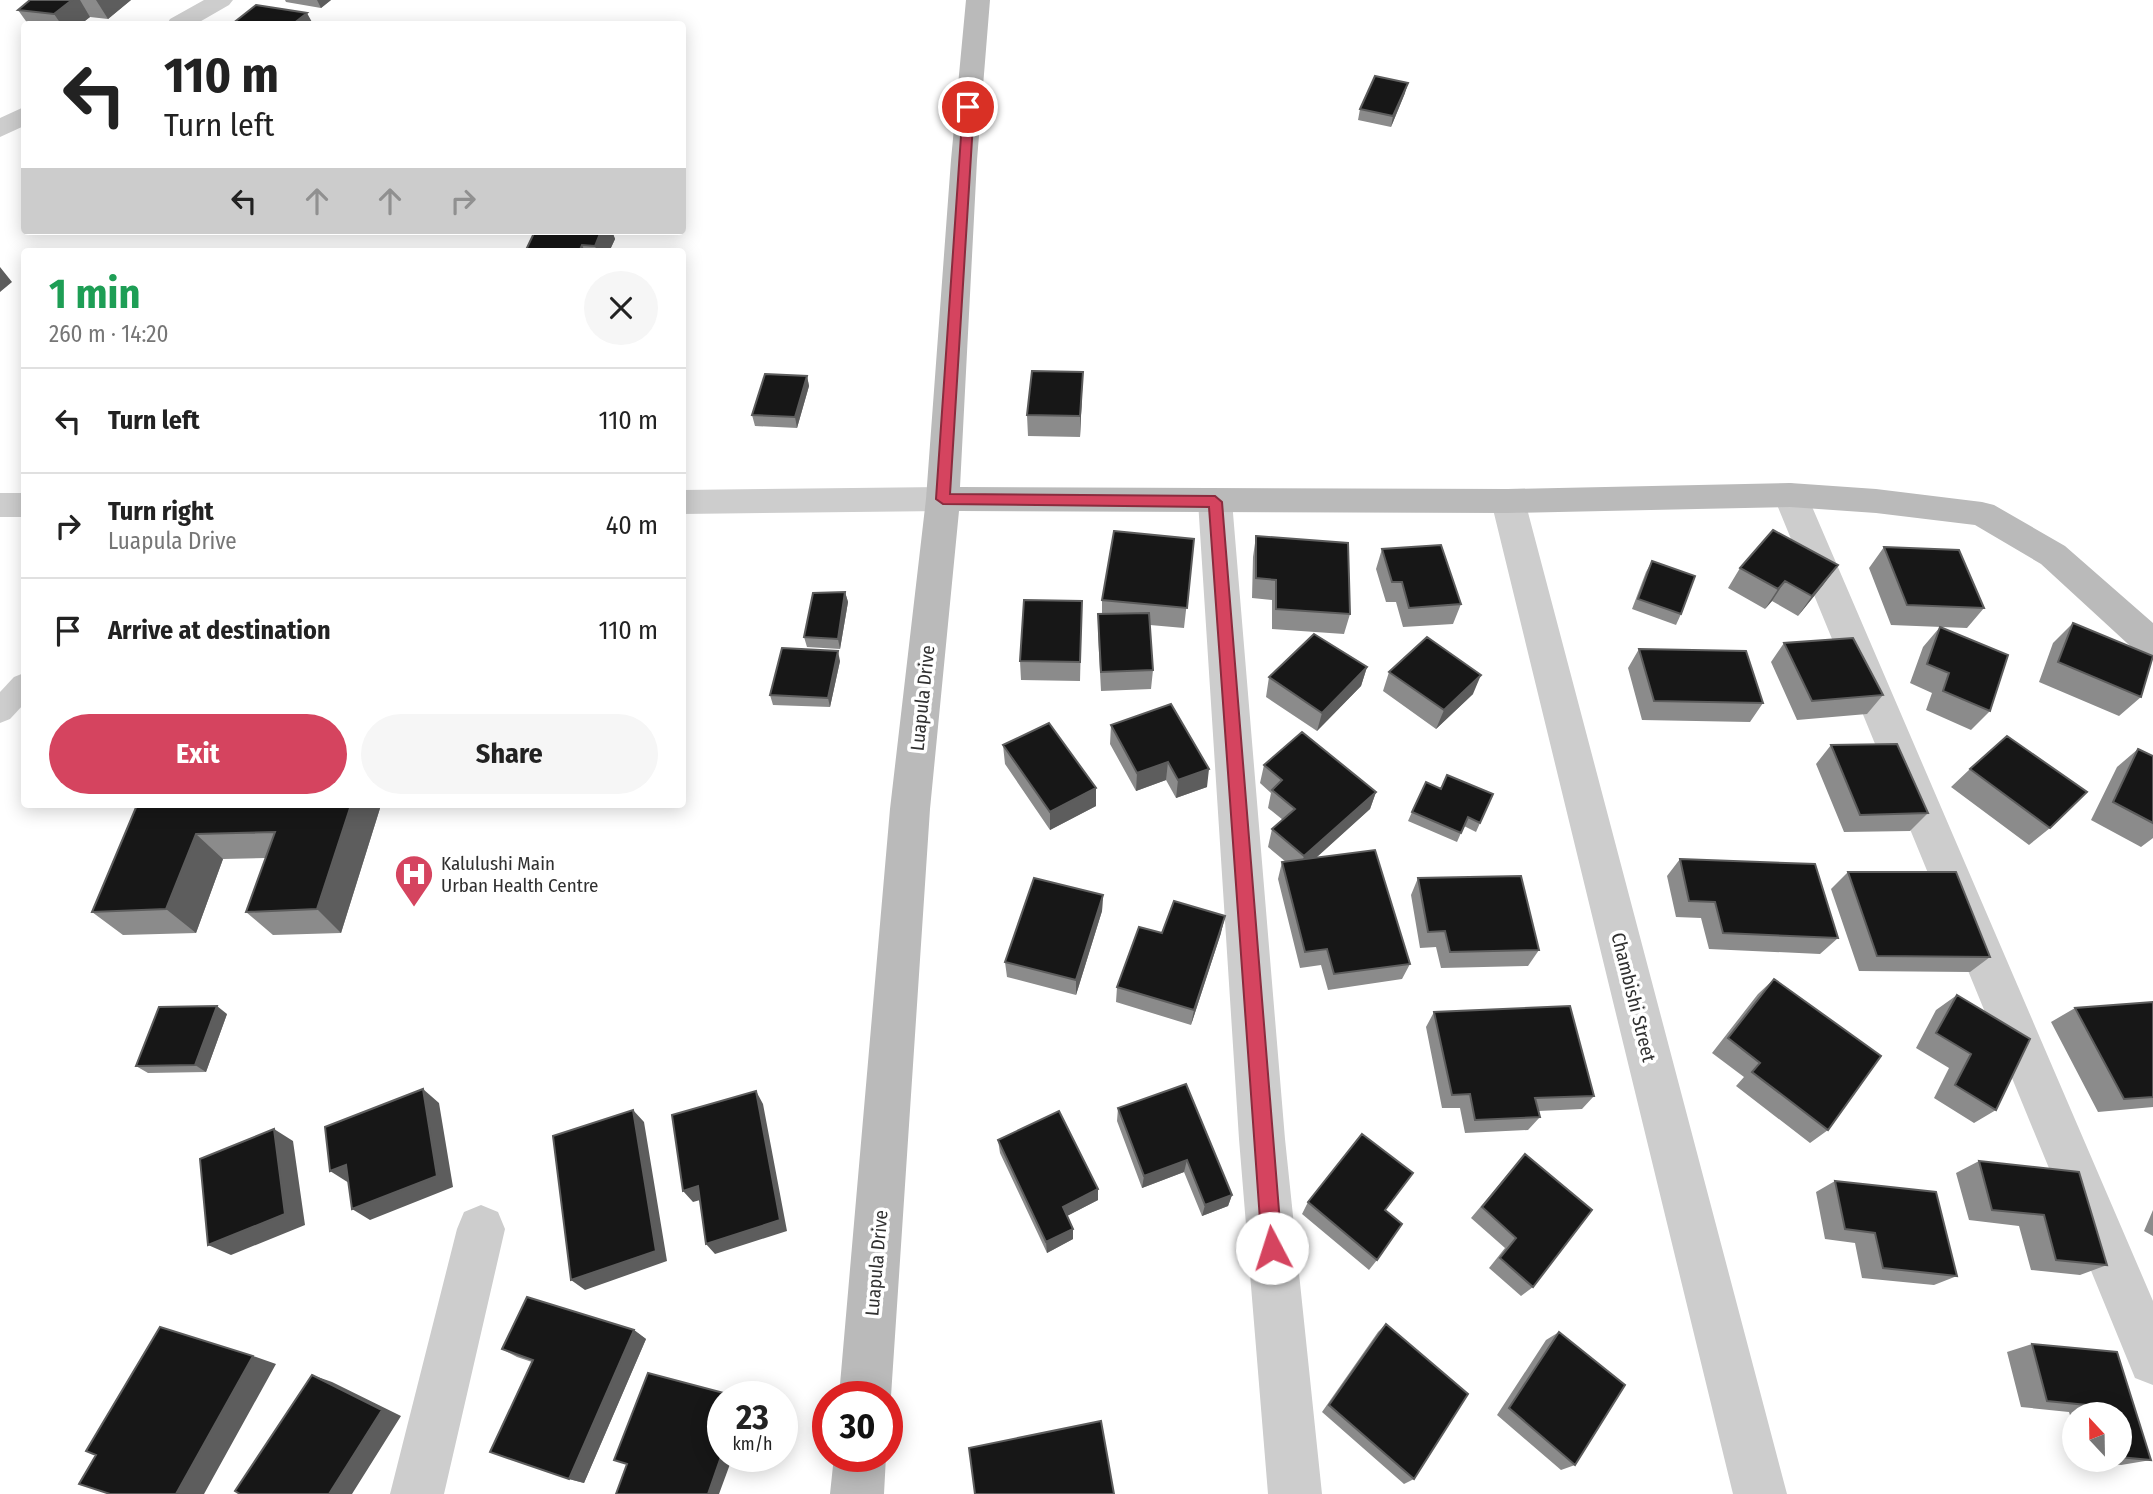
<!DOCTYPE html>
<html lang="en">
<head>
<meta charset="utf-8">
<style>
	:root { --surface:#fff; --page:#f6f6f6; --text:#222; --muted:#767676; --line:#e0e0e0; --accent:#d5445f }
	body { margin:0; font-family:"Fira Sans Condensed",sans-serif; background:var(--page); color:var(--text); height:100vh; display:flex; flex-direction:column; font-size:26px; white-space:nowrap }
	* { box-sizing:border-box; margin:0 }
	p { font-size:23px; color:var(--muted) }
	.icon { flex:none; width:38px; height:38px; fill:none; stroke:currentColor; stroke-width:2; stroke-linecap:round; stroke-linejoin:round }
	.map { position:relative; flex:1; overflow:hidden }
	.side { position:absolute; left:21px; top:248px; width:665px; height:560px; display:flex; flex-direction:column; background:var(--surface); border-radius:7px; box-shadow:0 4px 18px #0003 }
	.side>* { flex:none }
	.banner { position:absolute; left:21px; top:21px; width:665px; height:214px; border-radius:7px; box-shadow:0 4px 18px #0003; background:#fff; color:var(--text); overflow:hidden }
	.needle { width:46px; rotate:338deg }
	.tools { position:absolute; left:2062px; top:1402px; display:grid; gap:14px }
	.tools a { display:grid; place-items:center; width:70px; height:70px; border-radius:50%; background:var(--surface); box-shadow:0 4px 18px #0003; font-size:35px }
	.speed { position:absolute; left:707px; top:1381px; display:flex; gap:14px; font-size:35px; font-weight:700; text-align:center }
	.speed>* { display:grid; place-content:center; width:91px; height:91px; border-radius:50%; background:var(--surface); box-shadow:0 4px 18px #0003; line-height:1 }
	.speed small { font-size:18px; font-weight:400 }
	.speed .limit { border:10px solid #d22; background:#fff; color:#111 }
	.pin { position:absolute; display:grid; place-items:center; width:60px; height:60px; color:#fff; margin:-30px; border:4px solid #fff; border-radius:50%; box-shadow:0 2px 7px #0007 }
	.me { position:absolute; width:77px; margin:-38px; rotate:355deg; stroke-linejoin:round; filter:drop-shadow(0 0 5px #0008) }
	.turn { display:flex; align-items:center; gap:24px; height:147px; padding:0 28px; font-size:32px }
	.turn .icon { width:91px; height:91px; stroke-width:2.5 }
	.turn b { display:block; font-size:49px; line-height:60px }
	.lanes { display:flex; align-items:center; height:66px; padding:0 28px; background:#0003; justify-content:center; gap:35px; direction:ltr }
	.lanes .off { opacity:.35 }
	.round { display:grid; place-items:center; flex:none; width:74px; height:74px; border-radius:37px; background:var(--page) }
	.headline { display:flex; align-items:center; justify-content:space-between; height:119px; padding:0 28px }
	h1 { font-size:42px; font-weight:700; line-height:52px; color:#1e9e55 }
	.button { display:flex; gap:14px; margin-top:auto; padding:14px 28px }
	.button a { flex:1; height:80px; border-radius:42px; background:var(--accent); color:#fff; font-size:28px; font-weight:700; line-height:80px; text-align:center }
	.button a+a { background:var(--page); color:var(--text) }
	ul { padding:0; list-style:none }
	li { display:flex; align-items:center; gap:21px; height:105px; padding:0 28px; border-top:2px solid var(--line) }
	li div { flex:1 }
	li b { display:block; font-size:26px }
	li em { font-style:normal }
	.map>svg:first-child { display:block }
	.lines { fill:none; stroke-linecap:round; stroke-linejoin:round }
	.lane { fill:#cdcdcd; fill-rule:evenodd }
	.street { fill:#cdcdcd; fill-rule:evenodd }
	.secondary { fill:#bababa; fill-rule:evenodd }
	.wall { fill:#8b8b8b }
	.shaded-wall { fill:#5d5d5d }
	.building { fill:#171717; stroke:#5d5d5d; stroke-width:2 }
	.route { fill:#d5445f; stroke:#8a2c3e; stroke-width:2 }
	.labels { text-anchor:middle; stroke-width:7; stroke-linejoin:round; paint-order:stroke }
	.street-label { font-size:19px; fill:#303030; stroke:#fff }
	.poi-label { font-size:19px; fill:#303030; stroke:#fff; text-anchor:start }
</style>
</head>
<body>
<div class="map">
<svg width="2153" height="1494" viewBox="0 0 2153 1494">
	<rect width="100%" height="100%" fill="#fff"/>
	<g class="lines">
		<path class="lane" d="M24 673V704L10 719 0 723V692L14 677Z"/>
		<path class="street" d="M204 0H233L229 5 196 24H167L170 19Z
			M24 107V126L0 137V118Z
			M1790 483 1802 486 1807 495 2153 1301V1385L2135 1378 1773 495 1778 486Z
			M943 487 955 490 960 499 955 508 943 511 682 514V490Z
			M1215 489 1227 492 1232 501 1285 1139 1322 1494H1268L1239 1139 1198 501 1203 492Z
			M1508 489 1520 492 1525 501 1787 1494H1733L1491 501 1496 492Z
			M0 493H24V517H0Z
			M481 1205 498 1212 505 1229 444 1494H390L457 1229 464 1212Z"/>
		<path class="secondary" d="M966 0H990L977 160 960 487 1508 489 1790 483 1876 489 1982 502 1994 505 2065 546 2153 623V659L2140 655 2041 564 1975 525 1876 513 1790 507 1508 513 959 511 930 809 891 1396 887 1404V1396H839L890 809 926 499 951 160Z
			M834 1456H886L884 1494H830Z"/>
	</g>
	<path class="wall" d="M30 0H131L108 19 90 17 81 24H28L18 10Z
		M285 0H331L321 8 286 2Z
		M1405 93 1391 127 1358 120 1360 109Z
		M535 231H612L615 239 609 252H525Z
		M807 376 809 386 797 428 755 426 752 415Z
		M1082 393 1080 437 1028 436 1027 415Z
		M1256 536 1350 614 1344 634 1272 629V600L1252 598 1253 557Z
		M1194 539 1184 628 1150 625 1153 670 1151 689 1101 691 1098 634V614H1102V600Z
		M1884 547 1984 608 1967 628 1891 625 1869 568Z
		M1382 549 1461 604 1453 624 1403 627 1396 602H1386L1376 569Z
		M1652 561 1681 614 1676 625 1632 609 1646 572Z
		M1838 565 1823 585 1798 616 1772 601 1765 609 1728 588 1740 568Z
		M845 592 848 602 840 649 807 647 804 637Z
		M1082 601 1080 681 1021 680 1020 661Z
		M2073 623 2141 697 2119 716 2039 682 2053 643Z
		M1940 627 1990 711 1971 730 1926 710 1932 693 1910 683 1923 647Z
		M1784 643 1883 695 1867 714 1797 720 1771 662Z
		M1639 649 1763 703 1750 722 1642 720 1628 668Z
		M840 661 830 707 773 705 770 695Z
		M1367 667 1361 686 1317 731 1266 697 1269 677Z
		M1389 672 1473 694 1436 729 1383 691Z
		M1111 725 1207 787 1176 798 1166 780 1136 791 1110 744Z
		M1003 745 1096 806 1050 830 1005 764Z
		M1831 745 1928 813 1910 831 1844 832 1816 764Z
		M2138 749 2153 756V838L2141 847 2091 820 2117 767Z
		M1264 765 1376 792 1370 809 1316 858 1410 964 1402 979 1328 990 1321 965 1300 968 1278 879 1282 862H1286L1268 847 1272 829 1283 820 1268 808 1271 793 1260 783Z
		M1970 769 2050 828 2029 845 1951 787Z
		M1441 789 1493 794 1476 832 1464 826 1457 842 1408 821 1412 812Z
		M137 805H381L341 933 273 935 246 912 266 858 223 859 196 933 123 935 92 912Z
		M1680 859 1838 938 1820 954 1709 949 1701 918 1676 917 1667 876Z
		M1848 872 1990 957 1970 972 1859 971 1831 889Z
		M1418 878 1539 950 1528 966 1441 968 1436 947 1420 948 1411 895Z
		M1103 895 1102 911 1076 995 1007 977 1005 962Z
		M1221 933 1191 1025 1116 1002 1117 987Z
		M1774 979 1828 1130 1810 1143 1736 1086 1744 1077 1712 1053 1758 994Z
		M1957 995 1996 1110 1974 1123 1934 1098 1949 1068 1916 1048 1936 1010Z
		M2153 1002V1107L2098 1112 2051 1022 2075 1008Z
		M1434 1012 1594 1096 1582 1109 1538 1111 1540 1117 1528 1130 1465 1133 1460 1108H1442L1426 1027Z
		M227 1014 206 1072 148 1073 136 1066Z
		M1118 1108 1232 1195 1228 1206 1202 1216 1184 1172 1142 1188 1117 1121Z
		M998 1140 1098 1189V1200L1067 1216 1073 1239 1047 1253 1000 1153Z
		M1525 1154 1533 1287 1521 1296 1489 1268 1505 1248 1471 1218Z
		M1979 1161 2107 1265 2080 1275 2031 1270 2019 1226 1969 1220 1956 1173Z
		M1835 1181 1957 1276 1934 1285 1862 1278 1855 1243 1825 1239 1816 1192Z
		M1308 1202 1385 1210 1377 1260 1369 1270 1302 1214Z
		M2153 1210V1236L2144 1231Z
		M1386 1324 1414 1479 1404 1484 1322 1412 1378 1332Z
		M634 1330 646 1339 584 1483 569 1479 532 1362 517 1357 502 1349Z
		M1559 1332 1575 1465 1561 1470 1497 1415 1546 1340Z
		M2032 1344 2117 1352 2151 1460 2121 1465 2083 1461V1460H2119V1414H2074V1429L2069 1412 2021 1407 2007 1352Z"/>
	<path class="shaded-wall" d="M72 0H80L90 17 81 24H61L54 14Z
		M96 0H131L108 19Z
		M317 0H331L321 8Z
		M307 13 313 24H293Z
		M1408 83 1405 93 1391 127 1393 116Z
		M601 231H612L615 239 609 252H597L595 246Z
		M582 245 585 252H579Z
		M0 267 12 282 0 292Z
		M1083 372 1082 393 1080 437V416Z
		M807 376 809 386 797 428 795 417Z
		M1838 565 1823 585 1798 616 1812 596Z
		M1785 581 1772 601 1765 609 1778 589Z
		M845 592 848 602 840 649 838 639Z
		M838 651 840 661 830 707 828 698Z
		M1367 667 1361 686 1317 731 1322 713Z
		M1481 675 1473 694 1436 729 1444 710Z
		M1168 762 1166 780 1136 791 1137 773Z
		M1209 769 1207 787 1176 798 1178 780Z
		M1096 788V806L1050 830V812Z
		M1376 792 1370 809 1299 873 1304 856Z
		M351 805H381L341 933 317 909Z
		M196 834 223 859 196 933 166 909Z
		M1103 895 1102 911 1076 995V980Z
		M1225 916 1221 933 1191 1025 1194 1010Z
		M217 1006 227 1014 206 1072 195 1065Z
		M423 1089 439 1103 453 1187 370 1220 352 1209Z
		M756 1091 763 1104 787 1231 715 1254 706 1244Z
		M633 1110 644 1122 667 1261 585 1290 571 1280Z
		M274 1129 293 1141 305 1225 231 1255 208 1245Z
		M1187 1160 1184 1172 1142 1188 1144 1176Z
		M346 1165 349 1183 330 1171Z
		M698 1186 707 1198 693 1202 683 1191Z
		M1098 1189V1200L1063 1218V1207Z
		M1232 1195 1228 1206 1202 1216 1205 1205Z
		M1073 1229V1239L1047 1253 1046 1242Z
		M634 1330 646 1339 584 1483 569 1479Z
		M253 1356 276 1364 204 1494H176Z
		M312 1375 332 1382 401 1416 352 1494H329Z
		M723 1451V1456H733L719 1494H708Z"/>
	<path class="building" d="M30 0H72L54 14 18 10Z
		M256 5 307 13 293 24H232Z
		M1375 76 1408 83 1393 116 1360 109Z
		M535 231H601L595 246 582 245 579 252H525Z
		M1032 371 1083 372 1080 416 1027 415Z
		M765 374 807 376 795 417 752 415Z
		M1773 530 1838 565 1812 596 1785 581 1778 589 1740 568Z
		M1114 531 1194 539 1187 608 1102 600Z
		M1256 536 1348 543 1350 614 1276 609V580L1256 578Z
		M1441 545 1461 604 1409 608 1402 582H1392L1382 549Z
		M1884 547 1959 550 1984 608 1907 605Z
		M1652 561 1695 576 1681 614 1638 599Z
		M845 592 838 639 804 637 813 593Z
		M1024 600 1082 601 1080 662 1020 661Z
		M1149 613 1153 670 1101 672 1098 614Z
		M2073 623 2153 656 2141 697 2058 662Z
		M1940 627 2008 655 1990 711 1943 691 1949 673 1927 664Z
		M1314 634 1367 667 1322 713 1269 677Z
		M1427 637 1481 675 1444 710 1389 672Z
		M1853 638 1883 695 1812 701 1784 643Z
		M782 648 838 651 828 698 770 695Z
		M1639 649 1746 651 1763 703 1654 701Z
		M1171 704 1209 769 1178 780 1168 762 1137 773 1111 725Z
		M1049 723 1096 788 1050 812 1003 745Z
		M1302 732 1376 792 1304 856 1272 829 1295 809 1272 790 1282 780 1264 765Z
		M2007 736 2087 792 2050 828 1970 769Z
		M1897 744 1928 813 1860 815 1831 745Z
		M2138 749 2153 756V823L2113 802Z
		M1447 775 1493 794 1480 823 1468 817 1461 833 1412 812 1426 782 1441 789Z
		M137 805H351L317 909 246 912 275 832 196 834 166 909 92 912Z
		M1375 850 1410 964 1334 974 1327 949 1305 952 1282 862Z
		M1680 859 1815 864 1838 938 1723 933 1715 902 1689 901Z
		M1848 872H1956L1990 957 1877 956Z
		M1521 876 1539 950 1450 952 1445 931 1428 932 1418 878Z
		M1034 878 1103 895 1076 980 1005 962Z
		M1174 901 1225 916 1194 1010 1117 987 1139 927 1162 933Z
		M1774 979 1881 1056 1828 1130 1752 1072 1760 1063 1728 1038Z
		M1957 995 2030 1039 1996 1110 1955 1085 1971 1054 1936 1033Z
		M2153 1002V1097L2124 1099 2075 1008Z
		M217 1006 195 1065 136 1066 159 1007Z
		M1570 1006 1594 1096 1535 1098 1540 1117 1475 1120 1470 1094 1452 1095 1434 1012Z
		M1186 1084 1232 1195 1205 1205 1187 1160 1144 1176 1118 1108Z
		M423 1089 437 1176 352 1209 346 1165 330 1171 325 1127Z
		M756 1091 780 1220 706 1244 698 1186 683 1191 672 1115Z
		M633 1110 656 1251 571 1280 553 1136Z
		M1059 1111 1098 1189 1063 1207 1073 1229 1046 1242 998 1140Z
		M274 1129 285 1214 208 1245 200 1159Z
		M1362 1134 1413 1173 1385 1210 1402 1224 1377 1260 1308 1202Z
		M1525 1154 1592 1210 1533 1287 1500 1258 1516 1238 1482 1207Z
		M1979 1161 2079 1172 2107 1265 2056 1260 2044 1215 1992 1210Z
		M1835 1181 1936 1192 1957 1276 1883 1268 1875 1233 1845 1229Z
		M527 1297 634 1330 569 1479 490 1452 533 1360 502 1349Z
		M1386 1324 1468 1394 1414 1479 1329 1405Z
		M160 1327 253 1356 176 1494H110L79 1484 96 1455 86 1451Z
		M1559 1332 1625 1385 1575 1465 1509 1408Z
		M2032 1344 2117 1352 2151 1460 2119 1457V1414H2099L2097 1406 2047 1401Z
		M648 1373 735 1396H723V1451L708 1494H616L627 1464 614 1460Z
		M312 1375 382 1410 329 1494H240L235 1491Z
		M1101 1421 1114 1494H975L969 1448Z"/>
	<path class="route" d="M968 103 974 107 950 494 1215 496 1222 502 1282 1248 1279 1255 1272 1258 1265 1255 1262 1248 1209 507 943 504 936 499 963 107Z"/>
	<defs>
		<g id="hospital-pin" transform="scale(2.0125)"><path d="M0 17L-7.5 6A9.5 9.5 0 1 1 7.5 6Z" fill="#d5445f" stroke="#fff"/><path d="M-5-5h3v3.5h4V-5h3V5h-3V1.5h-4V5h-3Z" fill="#fff"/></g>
	</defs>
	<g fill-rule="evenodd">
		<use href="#hospital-pin" x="414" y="874"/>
	</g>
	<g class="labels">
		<g class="street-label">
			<text transform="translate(922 698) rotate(-84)" y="7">Luapula Drive</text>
			<text transform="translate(1634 997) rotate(76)" y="7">Chambishi Street</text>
			<text transform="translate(876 1263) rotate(-85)" y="7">Luapula Drive</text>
		</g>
		<g class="poi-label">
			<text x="441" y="870">Kalulushi Main<tspan x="441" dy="22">Urban Health Centre</tspan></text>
		</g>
	</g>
</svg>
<div class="tools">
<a><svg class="needle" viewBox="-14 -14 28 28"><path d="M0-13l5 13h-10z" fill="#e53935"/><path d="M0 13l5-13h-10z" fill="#767676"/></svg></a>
</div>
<div class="speed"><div>23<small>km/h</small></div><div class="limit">30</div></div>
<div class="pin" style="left:968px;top:107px;background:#d93025"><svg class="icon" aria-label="arrive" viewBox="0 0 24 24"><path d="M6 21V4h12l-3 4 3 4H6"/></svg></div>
<svg class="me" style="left:1272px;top:1248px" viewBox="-20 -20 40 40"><circle r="19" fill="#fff"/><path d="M0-13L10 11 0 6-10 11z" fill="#d5445f"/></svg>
<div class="banner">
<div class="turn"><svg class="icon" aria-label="left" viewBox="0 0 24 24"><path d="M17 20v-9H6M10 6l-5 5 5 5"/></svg><div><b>110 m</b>Turn left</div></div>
<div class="lanes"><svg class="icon" aria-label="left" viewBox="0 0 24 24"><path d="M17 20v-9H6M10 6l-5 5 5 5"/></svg><svg class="icon off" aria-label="ahead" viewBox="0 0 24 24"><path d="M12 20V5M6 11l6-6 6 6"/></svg><svg class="icon off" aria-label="ahead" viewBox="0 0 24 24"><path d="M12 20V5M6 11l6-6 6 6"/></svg><svg class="icon off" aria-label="right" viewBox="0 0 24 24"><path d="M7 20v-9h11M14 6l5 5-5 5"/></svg></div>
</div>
<section class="side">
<div class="headline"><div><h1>1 min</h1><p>260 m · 14:20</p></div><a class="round"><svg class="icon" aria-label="close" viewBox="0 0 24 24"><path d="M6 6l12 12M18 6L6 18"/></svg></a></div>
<ul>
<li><svg class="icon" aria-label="left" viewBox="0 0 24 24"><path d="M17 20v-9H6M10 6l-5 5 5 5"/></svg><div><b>Turn left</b></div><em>110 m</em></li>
<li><svg class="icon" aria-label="right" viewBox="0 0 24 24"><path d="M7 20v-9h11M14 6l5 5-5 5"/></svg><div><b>Turn right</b><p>Luapula Drive</p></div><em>40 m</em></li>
<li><svg class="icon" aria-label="arrive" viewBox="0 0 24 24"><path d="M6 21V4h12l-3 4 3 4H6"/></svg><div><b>Arrive at destination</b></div><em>110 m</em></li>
</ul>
<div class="button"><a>Exit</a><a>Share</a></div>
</section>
</div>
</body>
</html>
